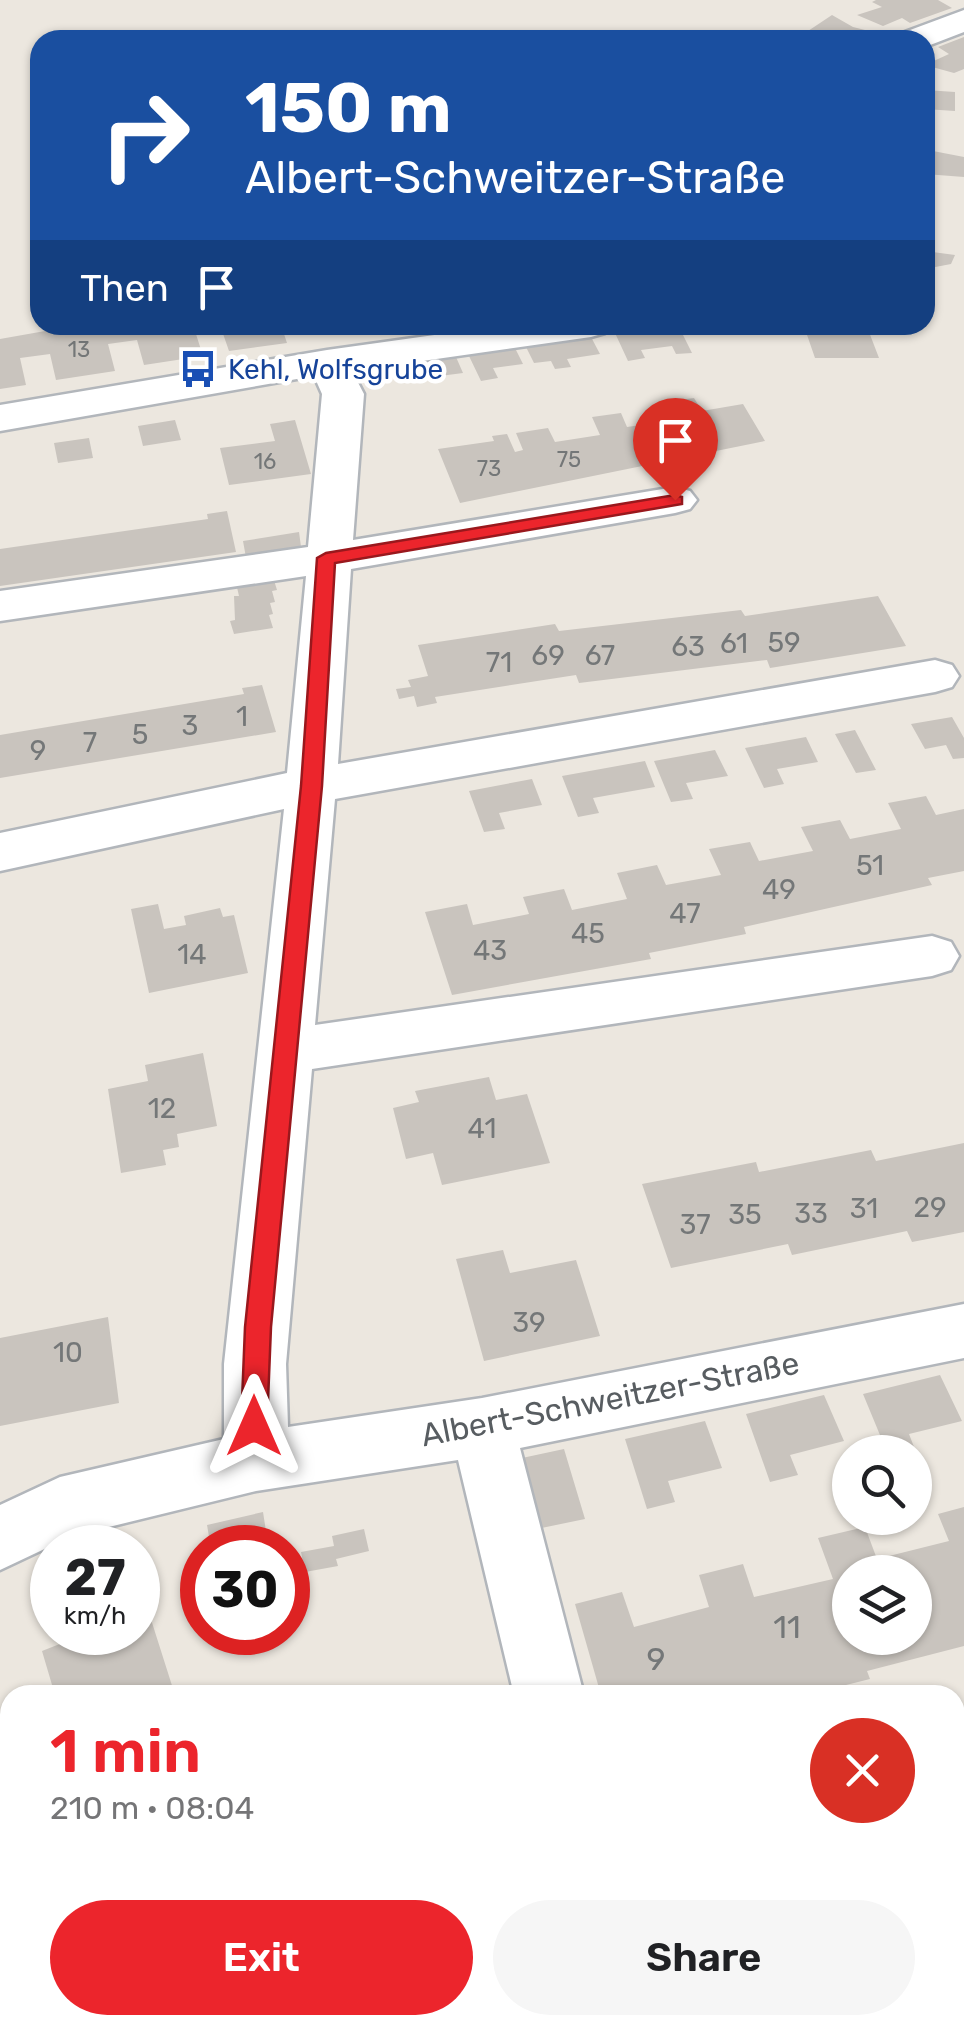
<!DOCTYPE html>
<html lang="en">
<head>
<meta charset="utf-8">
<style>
	:root { --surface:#fff; --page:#f6f6f6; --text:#202124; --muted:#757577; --accent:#ec252c }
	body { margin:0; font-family:Rubik,sans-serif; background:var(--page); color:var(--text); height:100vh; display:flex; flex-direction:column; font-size:38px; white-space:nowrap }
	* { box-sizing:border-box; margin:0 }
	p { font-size:32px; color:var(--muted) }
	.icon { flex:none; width:55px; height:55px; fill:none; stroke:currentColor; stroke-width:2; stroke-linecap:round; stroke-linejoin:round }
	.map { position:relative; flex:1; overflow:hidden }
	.sheet { position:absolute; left:0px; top:1685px; width:965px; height:350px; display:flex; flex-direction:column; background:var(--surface); border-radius:30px 30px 0 0; box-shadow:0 2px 8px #0004 }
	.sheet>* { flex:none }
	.banner { position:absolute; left:30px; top:30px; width:905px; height:305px; border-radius:30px; box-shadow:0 2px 8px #0004; background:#1a4fa0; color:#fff; overflow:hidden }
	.controls { position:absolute; left:832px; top:1435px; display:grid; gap:20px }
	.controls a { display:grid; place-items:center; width:100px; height:100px; border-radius:50%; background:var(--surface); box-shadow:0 2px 8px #0004; font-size:50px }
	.speed { position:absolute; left:30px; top:1525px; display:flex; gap:20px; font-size:50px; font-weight:700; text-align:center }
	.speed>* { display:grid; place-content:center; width:130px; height:130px; border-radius:50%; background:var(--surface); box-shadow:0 2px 8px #0004; line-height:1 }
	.speed small { font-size:25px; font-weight:400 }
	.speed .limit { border:15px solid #d22; background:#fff; color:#111 }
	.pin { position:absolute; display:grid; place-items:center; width:85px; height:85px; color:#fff; margin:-102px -42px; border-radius:50% 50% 50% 0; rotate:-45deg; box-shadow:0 0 10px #0007 }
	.pin .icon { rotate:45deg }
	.me { position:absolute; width:110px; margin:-55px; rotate:0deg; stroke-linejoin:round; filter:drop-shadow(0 0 8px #0008) }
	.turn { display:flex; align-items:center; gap:35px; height:210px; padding:0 50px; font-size:45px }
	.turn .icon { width:130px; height:130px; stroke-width:2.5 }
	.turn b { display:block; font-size:70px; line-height:85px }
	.then { display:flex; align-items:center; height:95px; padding:0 50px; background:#0003; gap:20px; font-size:38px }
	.round { display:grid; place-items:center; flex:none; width:105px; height:105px; border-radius:52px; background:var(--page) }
	.summary { display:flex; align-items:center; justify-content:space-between; height:170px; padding:0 50px }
	h1 { font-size:60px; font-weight:600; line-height:75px; color:var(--accent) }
	.button { display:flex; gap:20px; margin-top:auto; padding:20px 50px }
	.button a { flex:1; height:115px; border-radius:60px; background:var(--accent); color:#fff; font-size:40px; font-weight:600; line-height:115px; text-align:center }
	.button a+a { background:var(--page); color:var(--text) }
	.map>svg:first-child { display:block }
	.building { fill:#c9c4be; fill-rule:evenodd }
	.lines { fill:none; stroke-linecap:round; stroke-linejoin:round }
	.minor-casing { stroke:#b2b6bb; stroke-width:5 }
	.minor { fill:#fff; fill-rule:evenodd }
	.route { fill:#ec252c; stroke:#99181d; stroke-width:2.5 }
	.labels { text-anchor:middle; stroke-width:9; stroke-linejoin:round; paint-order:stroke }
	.far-number-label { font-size:22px; fill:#747778 }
	.far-transit-label { font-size:28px; fill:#164399; stroke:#fff; text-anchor:start }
	.number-label { font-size:28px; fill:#747778 }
	.street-label { font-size:32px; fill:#585d61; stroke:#fff }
	.near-number-label { font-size:32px; fill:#747778 }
</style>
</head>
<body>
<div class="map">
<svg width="964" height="2035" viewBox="0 0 964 2035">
	<rect width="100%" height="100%" fill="#ece7df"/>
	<path class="building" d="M876 0H938L952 8 910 23 902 18 883 26 857 15 882 7 872 2Z
		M832 15 853 27 873 32 864 40 799 37Z
		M964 37V69L954 73 925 65 949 54 938 47Z
		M925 90 955 92V111L925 109Z
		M933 151 964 157V177L925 174V154Z
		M925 251 955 255 951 264 925 269Z
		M79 325H219V327L195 331 203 356 144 365 137 340 108 344 115 371 56 380 50 354 20 358 26 385 0 389V339Z
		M220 325H281L287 343 229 351Z
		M678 325 692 353 676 354 672 346 641 350 645 358 628 361 615 333Z
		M806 332H869L879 358H815Z
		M591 337 600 354 567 359 571 367 555 369 551 361 534 363 526 347Z
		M515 348 523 364 493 368 498 378 481 381 469 356Z
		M456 357 463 373 417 379 410 364Z
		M694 398 702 411 743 404 765 441 460 503 438 449 494 441 492 436 507 434 515 452 523 450 516 433 548 428 555 442 600 435 592 417 621 413 627 427 675 420 664 402Z
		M175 420 181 440 143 446 138 426Z
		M295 420 311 474 229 485 220 448 275 441 270 424Z
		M89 438 93 458 58 463 54 443Z
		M227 511 236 552 0 586V549L208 519 207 514Z
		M299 532 302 554 247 563 243 541Z
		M273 577 277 590 272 591 275 602 270 603 273 614 269 615 273 628 234 634 230 621 235 620 234 596H239L236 583Z
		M878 596 906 646 770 668 767 660 579 683 576 675 435 697 437 703 417 707 414 696 399 699 396 689 411 687 408 680 428 676 418 645 555 624 559 631 741 610 745 616Z
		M262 685 276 732 0 778V735L244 694 242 688Z
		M952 717 964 738V758L953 759 946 745 925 749 911 724Z
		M855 730 876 770 856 773 835 734Z
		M806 737 818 762 777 769 784 784 764 788 745 748Z
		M715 750 728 776 686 783 693 799 671 802 654 761Z
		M645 761 655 787 593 798 599 813 578 817 562 776Z
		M532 779 542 805 499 813 505 829 484 832 469 791Z
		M926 796 936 815 964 809V871L928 878 932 885 744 927 746 934 649 953 651 959 452 995 425 912 467 904 473 925 529 914 523 897 564 889 572 910 627 899 617 873 657 865 666 885 721 875 709 849 750 842 759 861 813 851 801 827 840 820 850 839 901 829 888 803Z
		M158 904 164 929 186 925 184 916 220 908 223 917 234 915 248 973 149 993 131 909Z
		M203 1053 217 1126 177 1134 179 1147 163 1150 166 1165 121 1173 108 1089 148 1081 145 1065Z
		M489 1077 496 1100 527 1094 550 1163 442 1185 433 1153 406 1159 393 1108 419 1102 415 1091Z
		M964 1143V1232L912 1242 907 1231 792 1255 788 1244 671 1268 642 1184 756 1162 759 1172 871 1150 876 1161Z
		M503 1250 510 1273 576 1260 600 1336 484 1361 456 1259Z
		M108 1317 119 1403 0 1426V1338Z
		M940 1375 962 1421 909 1434 916 1452H887L863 1394Z
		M824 1395 844 1441 790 1455 798 1475 770 1482 746 1414Z
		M705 1421 722 1468 668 1481 675 1502 647 1509 625 1439Z
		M564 1449 585 1519 527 1531 508 1461Z
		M964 1507V1646L867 1671 870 1679 806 1695H601L575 1604 622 1592 634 1627 709 1607 699 1575 743 1564 754 1597 833 1579 818 1538 865 1527 877 1559 949 1541 938 1514ZM850 1572H915V1638H850Z
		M263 1512 268 1544 211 1548 207 1525Z
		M364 1529 369 1551 336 1559 338 1566 305 1572 301 1552 334 1546 332 1536Z
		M148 1610 175 1695H55L42 1651 90 1632H138V1614Z
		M964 1914V2035H645L643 2025H955V1916Z
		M148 2025H274L277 2035H151Z"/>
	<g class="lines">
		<g class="minor-casing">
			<path id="minor" d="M964 10V32L925 47V40H897L902 33Z
				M506 325H611L605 333 591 337 352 371 364 394 353 540 675 487 690 491 697 500 690 509 675 513 351 569 338 764 935 660 952 665 959 676 952 687 935 692 335 799 315 1025 932 936 951 942 959 956 951 970 932 976 312 1069 286 1364 288 1427 482 1398 964 1304V1358L520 1448 584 1695H514L458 1460 256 1491 72 1536 0 1570V1505L60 1477 224 1439V1364L284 809 0 871V833L287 773 306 576 0 621V591L308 547 322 394 314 376 0 431V405L327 350Z"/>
		</g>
		<use href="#minor" class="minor"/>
	</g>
	<path class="route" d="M675 495 682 497V504L335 563 322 786 271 1327 267 1426 264 1435 254 1438 245 1435 241 1426 245 1327 301 786 317 558 326 553Z"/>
	<defs>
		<g id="bus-bare" transform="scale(3)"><path d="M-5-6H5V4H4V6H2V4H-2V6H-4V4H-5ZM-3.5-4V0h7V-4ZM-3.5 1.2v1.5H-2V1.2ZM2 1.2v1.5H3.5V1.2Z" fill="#1a4fb4" stroke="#fff" stroke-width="2.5" paint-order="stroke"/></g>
	</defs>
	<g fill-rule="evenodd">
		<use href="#bus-bare" x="198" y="369"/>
	</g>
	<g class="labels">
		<g class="far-number-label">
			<text x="79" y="357">13</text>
			<text x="569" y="467">75</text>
			<text x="265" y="469">16</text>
			<text x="489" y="476">73</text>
		</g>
		<g class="far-transit-label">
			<text x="228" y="379">Kehl, Wolfsgrube</text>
		</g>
		<g class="number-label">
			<text x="784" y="652">59</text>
			<text x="734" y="653">61</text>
			<text x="688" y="656">63</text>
			<text x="548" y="665">69</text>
			<text x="600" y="665">67</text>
			<text x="499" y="672">71</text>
			<text x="242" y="726">1</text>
			<text x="190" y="735">3</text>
			<text x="140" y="744">5</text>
			<text x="90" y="752">7</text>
			<text x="38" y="760">9</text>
			<text x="870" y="875">51</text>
			<text x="779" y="899">49</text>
			<text x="685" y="923">47</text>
			<text x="588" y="943">45</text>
			<text x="490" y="960">43</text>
			<text x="192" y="964">14</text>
			<text x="162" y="1118">12</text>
			<text x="482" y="1138">41</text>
			<text x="930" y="1217">29</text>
			<text x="864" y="1218">31</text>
			<text x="811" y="1223">33</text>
			<text x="745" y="1224">35</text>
			<text x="695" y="1234">37</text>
			<text x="529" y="1332">39</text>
			<text x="68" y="1362">10</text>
		</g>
		<g class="street-label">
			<text transform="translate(610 1399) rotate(-11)" y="11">Albert-Schweitzer-Straße</text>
		</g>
		<g class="near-number-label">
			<text x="787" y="1638">11</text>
			<text x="656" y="1670">9</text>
		</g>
	</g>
</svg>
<div class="controls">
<a><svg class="icon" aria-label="search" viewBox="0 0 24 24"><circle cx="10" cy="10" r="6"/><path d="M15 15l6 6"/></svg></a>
<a><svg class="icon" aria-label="layers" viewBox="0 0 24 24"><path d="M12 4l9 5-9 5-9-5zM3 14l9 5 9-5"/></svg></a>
</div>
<div class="speed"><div>27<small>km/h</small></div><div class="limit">30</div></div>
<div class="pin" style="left:675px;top:500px;background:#d93025"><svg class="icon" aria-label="arrive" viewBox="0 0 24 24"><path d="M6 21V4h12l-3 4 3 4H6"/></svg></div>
<svg class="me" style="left:254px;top:1426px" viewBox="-20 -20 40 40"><path d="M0-17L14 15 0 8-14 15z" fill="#ec252c" stroke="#fff" stroke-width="4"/></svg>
<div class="banner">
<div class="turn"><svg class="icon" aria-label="right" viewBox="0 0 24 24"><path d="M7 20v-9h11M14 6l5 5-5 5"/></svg><div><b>150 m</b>Albert-Schweitzer-Straße</div></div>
<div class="then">Then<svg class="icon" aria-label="arrive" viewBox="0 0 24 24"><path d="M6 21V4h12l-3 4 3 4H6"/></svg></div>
</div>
<section class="sheet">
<div class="summary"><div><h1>1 min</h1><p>210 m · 08:04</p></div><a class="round" style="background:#d93025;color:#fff"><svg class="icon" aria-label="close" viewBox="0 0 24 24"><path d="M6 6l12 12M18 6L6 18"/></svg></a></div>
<div class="button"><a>Exit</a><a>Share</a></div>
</section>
</div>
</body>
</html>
